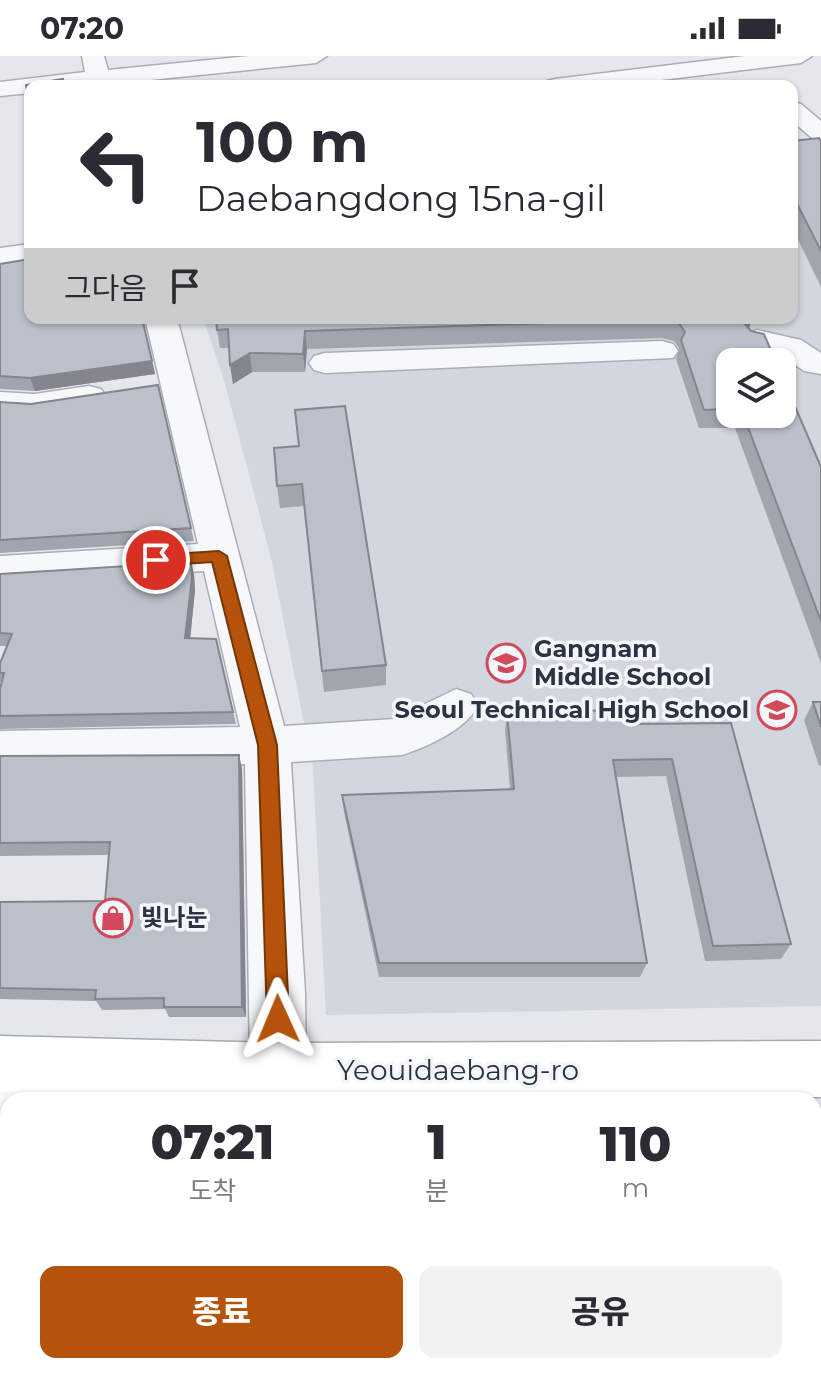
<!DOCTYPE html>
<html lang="ko">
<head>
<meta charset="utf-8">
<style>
	:root { --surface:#fff; --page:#f2f2f3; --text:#2b2b33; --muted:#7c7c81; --accent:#b45309 }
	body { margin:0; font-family:Montserrat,"Noto Sans KR",sans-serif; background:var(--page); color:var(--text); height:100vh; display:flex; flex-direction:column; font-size:30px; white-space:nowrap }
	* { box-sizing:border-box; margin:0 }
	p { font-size:26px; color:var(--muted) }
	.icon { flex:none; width:44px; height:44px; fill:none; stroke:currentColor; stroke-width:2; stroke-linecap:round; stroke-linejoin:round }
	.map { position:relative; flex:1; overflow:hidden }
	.side { position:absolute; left:0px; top:1036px; width:822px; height:282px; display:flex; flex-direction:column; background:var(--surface); border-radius:24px 24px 0 0; box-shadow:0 2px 6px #0004 }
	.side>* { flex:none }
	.guide { position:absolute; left:24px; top:24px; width:774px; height:244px; border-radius:16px; box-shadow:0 2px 6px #0004; background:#fff; color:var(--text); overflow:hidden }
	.controls { position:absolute; left:716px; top:292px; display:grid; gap:16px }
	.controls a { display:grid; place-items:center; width:80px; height:80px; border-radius:16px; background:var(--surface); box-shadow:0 2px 6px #0004; font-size:40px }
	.pin { position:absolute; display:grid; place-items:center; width:68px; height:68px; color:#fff; margin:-34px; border:4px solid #fff; border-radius:50%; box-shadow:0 2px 8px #0007 }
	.me { position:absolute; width:88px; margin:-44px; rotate:359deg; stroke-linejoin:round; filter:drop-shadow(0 0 6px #0008) }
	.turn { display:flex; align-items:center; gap:28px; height:168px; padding:0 40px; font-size:36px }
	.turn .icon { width:104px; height:104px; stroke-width:2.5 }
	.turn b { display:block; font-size:56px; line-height:68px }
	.then { display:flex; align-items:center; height:76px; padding:0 40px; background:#0003; gap:16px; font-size:30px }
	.eta { display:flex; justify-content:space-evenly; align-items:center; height:136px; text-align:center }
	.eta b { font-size:48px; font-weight:800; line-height:56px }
	.action { display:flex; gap:16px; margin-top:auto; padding:16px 40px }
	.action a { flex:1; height:92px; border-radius:16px; background:var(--accent); color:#fff; font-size:32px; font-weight:800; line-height:92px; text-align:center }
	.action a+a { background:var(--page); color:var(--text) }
	.status { display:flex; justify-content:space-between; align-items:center; height:56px; padding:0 40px; background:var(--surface); direction:ltr }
	.status svg { height:22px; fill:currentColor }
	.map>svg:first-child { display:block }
	.built { fill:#d2d6de; fill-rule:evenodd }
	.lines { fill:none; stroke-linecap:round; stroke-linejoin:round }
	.minor-casing { stroke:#a9aeb7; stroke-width:3 }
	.major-casing { stroke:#a3abb8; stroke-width:3 }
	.minor { fill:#f7f8fa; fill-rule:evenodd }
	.major { fill:#fff; fill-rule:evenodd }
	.wall { fill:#a1a5ae }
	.shaded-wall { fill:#83868d }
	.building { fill:#bbc0ca; stroke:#83868d; stroke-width:2 }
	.route { fill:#b45309; stroke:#753606; stroke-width:2 }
	.labels { text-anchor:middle; stroke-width:7; stroke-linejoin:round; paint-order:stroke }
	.poi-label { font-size:24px; font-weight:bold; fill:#2b3445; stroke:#f4f6f9; text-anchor:start }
	.near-street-label { font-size:28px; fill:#2b3445; stroke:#f4f6f9 }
</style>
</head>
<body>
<div class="status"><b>07:20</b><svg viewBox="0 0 49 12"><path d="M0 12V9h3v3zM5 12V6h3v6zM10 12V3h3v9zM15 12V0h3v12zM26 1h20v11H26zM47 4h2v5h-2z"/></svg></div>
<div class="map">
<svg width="821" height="1317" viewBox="0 0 821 1317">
	<rect width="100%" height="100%" fill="#e4e7ec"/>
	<path class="built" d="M821 96V950L326 959 313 712 271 502 224 324 203 262H792V101ZM730 306H782V358H730Z"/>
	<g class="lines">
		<g class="minor-casing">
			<path id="minor" d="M82 0H104L108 14 249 0H327L316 7 111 28 112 30H30V37L0 40V26L85 16Z
				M745 0H812L801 7 612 30H543L547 25 555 23Z
				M792 46 801 48 821 65V84L812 82 792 65Z
				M30 188V206L0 210V192Z
				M145 262H177L284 670 395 663 456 633 471 638 478 650C465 674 427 691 402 699L291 706 305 937 306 1015 298 1035 292 1037 289 1044H170L178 1024 198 1016 250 1004 245 708 0 711V675L240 671 204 515 0 528V500L198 488Z
				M757 274 801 284 821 297V318L804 315 780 298 746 291 741 284 746 277Z
				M662 285 673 288 678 295 673 302 325 317 314 314 309 307 314 300 325 297Z
				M89 330 101 333 106 340 101 347 35 358 0 356V336L35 338Z
				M0 1026 28 1034 32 1044H8V1082H0Z
				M213 1310H279L278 1317H212Z"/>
		</g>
		<g class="major-casing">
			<path id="major" d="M0 980 278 987 821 985V1041L278 1043 0 1036Z
				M0 1076H8V1134H0Z
				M814 1082H821V1140H814Z"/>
		</g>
		<use href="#minor" class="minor"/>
		<use href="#major" class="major"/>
	</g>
	<path class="wall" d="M792 85 821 86V231L792 171Z
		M0 208 142 263 155 318 35 335 0 333Z
		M752 262 730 306V358H782L821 411V607L735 372H699L676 303 679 292 674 285 662 282 307 293 305 316H252L233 328 229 292H220L217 274Z
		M158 329 194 485 0 497V346L31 348Z
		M299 390 386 609V629L324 636 304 450 280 452 277 430Z
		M191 506 194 519 195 534 190 582 216 583 236 668 0 673V633L1 628 0 625V606L7 590H0V518Z
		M813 646H821V709L819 710 804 664Z
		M507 656 631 668 731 667 791 888 781 903 705 905 666 720 616 721 647 907 640 921H379L344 756 342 739 510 733 505 674Z
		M239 699 242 713 246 961H169L165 953 102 954 96 945 0 943V846L105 845 109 799 0 800V700Z"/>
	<path class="shaded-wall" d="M746 262H752L749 273 744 267Z
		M305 275 307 293 305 316 303 298Z
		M250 297 252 316 233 328 230 309Z
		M152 305 155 318 35 335 30 322Z
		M191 506 194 519 195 534 189 595 185 582Z
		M239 699 242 713 246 961 242 951Z"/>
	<path class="building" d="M63 23 64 30H30V64L26 29Z
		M819 82 821 86V195L792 138V85Z
		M30 203V262H142L152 305 30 322 0 320V208Z
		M216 262H746L744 267 751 275 764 278 776 306H730V353L704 354 681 284 685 276 678 266 666 263 305 275 303 298 250 297 230 309 228 273 217 274Z
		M782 320 821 411V565L743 358H782Z
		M158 329 191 472 0 484V346L31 348Z
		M345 350 386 609 322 615 302 428 277 430 274 392 299 390 295 354Z
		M191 506 192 521 185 582 216 583 233 656 0 660V633L4 617H0V607L12 578 0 577V518Z
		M813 646H821V671Z
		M628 654 631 668 731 667 791 888 713 890 672 703 613 704 647 907H379L342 739 514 733 507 656Z
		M239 699 242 951H164V942L95 943 96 934 0 932V846L105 845 110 786 0 787V700Z"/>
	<path class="route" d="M219 495 227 500 277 689 289 963 286 971 278 974 270 971 267 963 258 689 212 506 156 510 148 504 156 499Z"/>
	<defs>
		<g id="school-ring" transform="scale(2)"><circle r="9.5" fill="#f4f6f9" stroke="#d1495b" stroke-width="1.5"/><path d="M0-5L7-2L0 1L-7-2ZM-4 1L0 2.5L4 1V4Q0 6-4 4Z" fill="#d1495b"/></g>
		<g id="shop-ring" transform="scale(2)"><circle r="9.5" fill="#f4f6f9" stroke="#d1495b" stroke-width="1.5"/><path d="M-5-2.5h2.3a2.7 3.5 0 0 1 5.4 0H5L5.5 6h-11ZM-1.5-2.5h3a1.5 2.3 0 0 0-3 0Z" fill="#d1495b"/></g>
	</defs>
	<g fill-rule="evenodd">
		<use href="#school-ring" x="506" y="607"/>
		<use href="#school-ring" x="777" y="654"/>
		<use href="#shop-ring" x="113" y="862"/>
	</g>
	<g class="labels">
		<g class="poi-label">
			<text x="534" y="601">Gangnam<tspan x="534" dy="28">Middle School</tspan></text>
			<text x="749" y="662" text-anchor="end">Seoul Technical High School</text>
			<text x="141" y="870">빛나눈</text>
		</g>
		<g class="near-street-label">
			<text x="458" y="1024">Yeouidaebang-ro</text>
		</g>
	</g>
</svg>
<div class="controls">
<a><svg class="icon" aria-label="layers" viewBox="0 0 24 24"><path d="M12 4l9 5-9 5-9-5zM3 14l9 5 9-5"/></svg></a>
</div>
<div class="pin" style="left:156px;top:504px;background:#d93025"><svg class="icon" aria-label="arrive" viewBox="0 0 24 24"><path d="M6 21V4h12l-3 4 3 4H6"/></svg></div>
<svg class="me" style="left:278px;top:963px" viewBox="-20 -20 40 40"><path d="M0-17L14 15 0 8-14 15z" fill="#b45309" stroke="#fff" stroke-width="4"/></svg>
<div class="guide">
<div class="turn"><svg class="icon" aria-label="left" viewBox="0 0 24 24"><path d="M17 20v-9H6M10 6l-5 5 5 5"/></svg><div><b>100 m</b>Daebangdong 15na-gil</div></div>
<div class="then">그다음<svg class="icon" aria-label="arrive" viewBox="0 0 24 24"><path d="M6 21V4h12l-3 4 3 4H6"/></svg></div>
</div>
<section class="side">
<div class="eta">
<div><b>07:21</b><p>도착</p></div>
<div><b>1</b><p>분</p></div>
<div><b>110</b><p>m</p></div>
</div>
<div class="action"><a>종료</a><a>공유</a></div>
</section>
</div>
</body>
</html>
